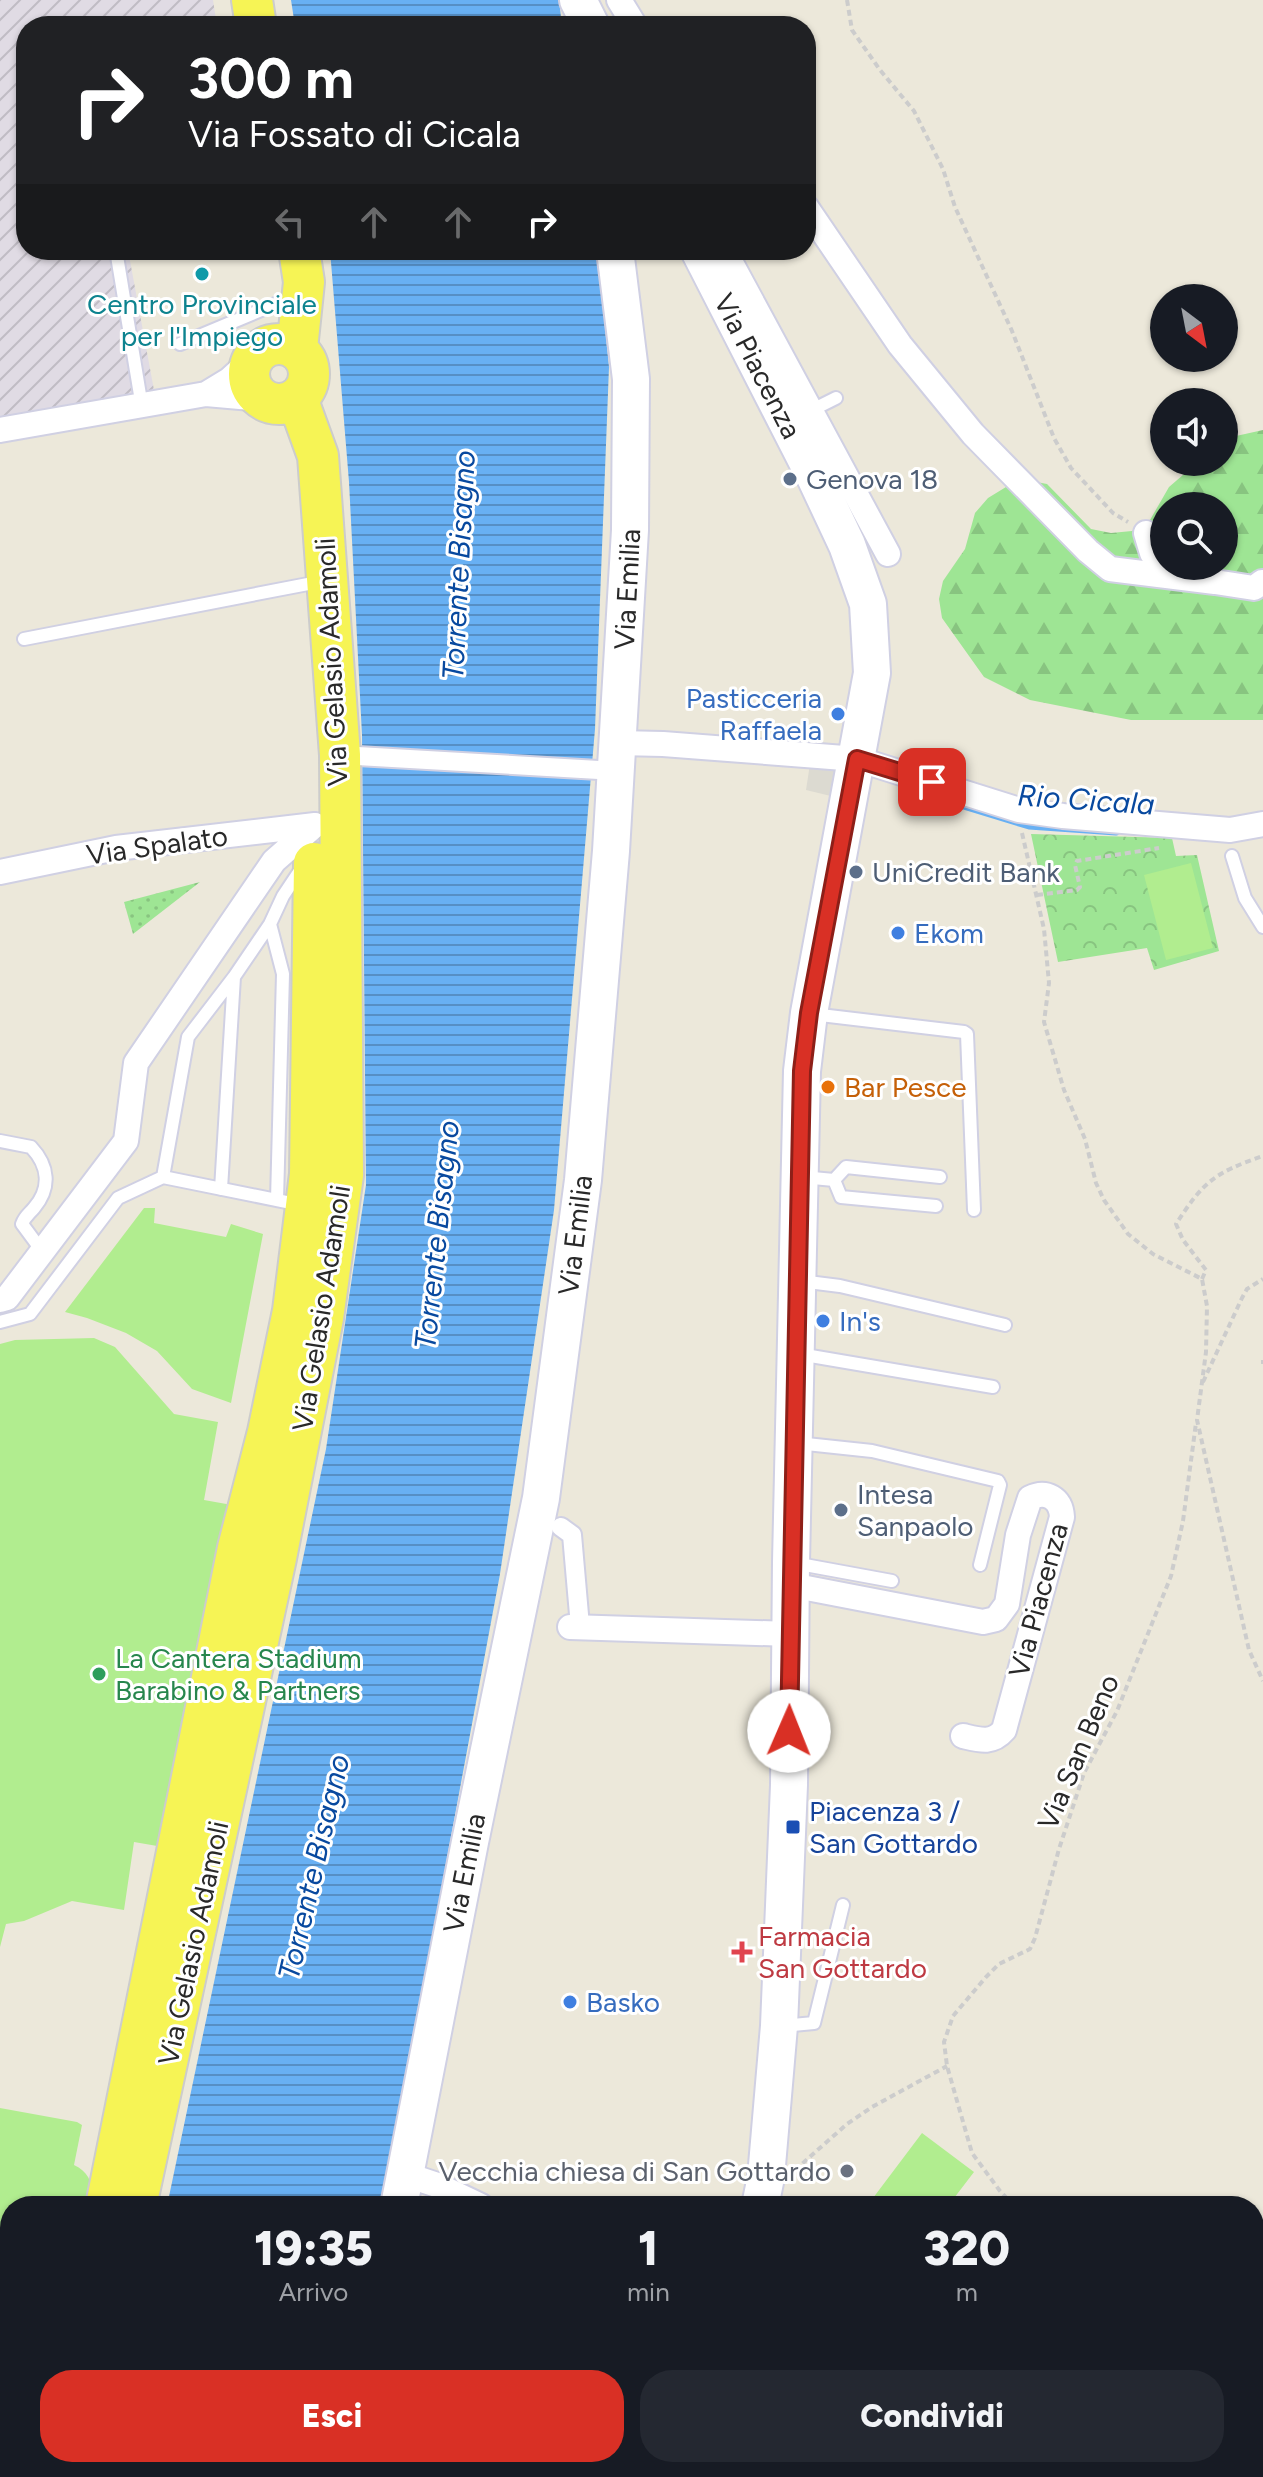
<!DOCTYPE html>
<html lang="it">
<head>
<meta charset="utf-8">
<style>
	:root { --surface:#171b24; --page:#242831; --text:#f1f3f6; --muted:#9ea1a6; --accent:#d93025 }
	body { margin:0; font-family:Figtree,sans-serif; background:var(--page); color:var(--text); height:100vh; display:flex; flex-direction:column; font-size:30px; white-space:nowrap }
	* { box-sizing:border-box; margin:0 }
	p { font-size:26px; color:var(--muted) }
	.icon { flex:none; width:44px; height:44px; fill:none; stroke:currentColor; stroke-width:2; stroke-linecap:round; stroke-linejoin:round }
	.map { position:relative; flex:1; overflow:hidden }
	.panel { position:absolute; left:0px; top:2196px; width:1264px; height:282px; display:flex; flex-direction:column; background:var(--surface); border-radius:32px 32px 0 0; box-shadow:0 2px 6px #0004 }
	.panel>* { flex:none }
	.guide { position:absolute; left:16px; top:16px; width:800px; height:244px; border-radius:32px; box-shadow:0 2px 6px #0004; background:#202124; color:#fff; overflow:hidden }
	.needle { width:52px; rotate:148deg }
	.buttons { position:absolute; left:1150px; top:284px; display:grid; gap:16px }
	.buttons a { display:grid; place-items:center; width:88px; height:88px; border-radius:50%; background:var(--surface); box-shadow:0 2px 6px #0004; font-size:40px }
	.pin { position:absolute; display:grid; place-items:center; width:68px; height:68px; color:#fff; margin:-34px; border-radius:16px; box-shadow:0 4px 12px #0006 }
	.me { position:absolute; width:88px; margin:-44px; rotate:1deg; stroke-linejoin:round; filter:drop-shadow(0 0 6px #0008) }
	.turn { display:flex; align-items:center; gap:28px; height:168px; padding:0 40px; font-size:36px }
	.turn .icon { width:104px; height:104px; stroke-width:2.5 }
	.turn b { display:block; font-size:56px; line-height:68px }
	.lanes { display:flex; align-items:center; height:76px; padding:0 40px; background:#0003; justify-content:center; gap:40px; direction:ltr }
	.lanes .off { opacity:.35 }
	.eta { display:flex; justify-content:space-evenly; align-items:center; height:136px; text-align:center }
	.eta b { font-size:48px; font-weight:800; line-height:56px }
	.button { display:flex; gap:16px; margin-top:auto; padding:16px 40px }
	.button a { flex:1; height:92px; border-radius:32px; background:var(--accent); color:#fff; font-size:32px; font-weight:800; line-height:92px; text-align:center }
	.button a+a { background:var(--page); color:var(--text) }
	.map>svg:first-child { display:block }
	.industrial { fill:url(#industrial-furrows) }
	.grass { fill:url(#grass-dots) }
	.forest { fill:url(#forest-firs); fill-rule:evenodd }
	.park { fill:url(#park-crowns) }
	.pitch { fill:#b1ed8f }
	.plaza { fill:#dcdad1 }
	.water { fill:url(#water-rules) }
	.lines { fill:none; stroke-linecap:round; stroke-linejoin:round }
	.stream { stroke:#68b0f3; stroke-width:7 }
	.service-casing { stroke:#d0d0e3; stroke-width:16 }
	.pedestrian-casing { stroke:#d0d0e3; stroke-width:22 }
	.minor-casing { stroke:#d0d0e3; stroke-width:28 }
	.secondary-casing { stroke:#d0d0e3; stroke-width:40 }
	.primary-casing { stroke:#ccc; stroke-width:44 }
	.path { stroke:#ccc; stroke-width:4; stroke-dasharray:6 4; stroke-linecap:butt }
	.service { stroke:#fff; stroke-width:12 }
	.pedestrian { stroke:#fff; stroke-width:18 }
	.minor { stroke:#fff; stroke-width:24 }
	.secondary { stroke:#fff; stroke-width:36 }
	.primary { stroke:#f6f455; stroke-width:40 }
	.route-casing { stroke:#8d1f18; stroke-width:20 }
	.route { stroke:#d93025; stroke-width:14 }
	.culture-dot { fill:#0f9aa8; stroke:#fff; stroke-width:3 }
	.service-dot { fill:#5c6f8a; stroke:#fff; stroke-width:3 }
	.shop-dot { fill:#3f7fe0; stroke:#fff; stroke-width:3 }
	.food-dot { fill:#e8710a; stroke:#fff; stroke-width:3 }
	.leisure-dot { fill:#2e9e5b; stroke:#fff; stroke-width:3 }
	.transit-dot { fill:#1a4fb4; stroke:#fff; stroke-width:3 }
	.health-dot { fill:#e0444e; stroke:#fff; stroke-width:3 }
	.worship-dot { fill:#6b7280; stroke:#fff; stroke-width:3 }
	.labels { text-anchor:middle; stroke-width:6; stroke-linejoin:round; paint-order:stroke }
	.culture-label { font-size:28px; fill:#0d838f; stroke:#fff }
	.street-label { font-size:28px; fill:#292929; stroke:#fff }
	.service-label { font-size:28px; fill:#4e5e75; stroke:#fff; text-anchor:start }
	.shop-label { font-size:28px; fill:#366cbe; stroke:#fff; text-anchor:start }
	.food-label { font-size:28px; fill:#c56008; stroke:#fff; text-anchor:start }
	.leisure-label { font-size:28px; fill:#27864d; stroke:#fff; text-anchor:start }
	.transit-label { font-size:28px; fill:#164399; stroke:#fff; text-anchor:start }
	.health-label { font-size:28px; fill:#be3a42; stroke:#fff; text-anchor:start }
	.worship-label { font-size:28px; fill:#5b616d; stroke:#fff; text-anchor:end }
	.water-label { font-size:30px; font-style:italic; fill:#08499f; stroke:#fff }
</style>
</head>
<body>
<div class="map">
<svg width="1263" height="2477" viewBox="0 0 1263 2477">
	<defs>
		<pattern id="industrial-furrows" width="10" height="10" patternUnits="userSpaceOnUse" patternTransform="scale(2)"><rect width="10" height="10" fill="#e0dbe4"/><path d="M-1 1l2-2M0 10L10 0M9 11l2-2" fill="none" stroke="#c0bcc4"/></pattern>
		<pattern id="grass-dots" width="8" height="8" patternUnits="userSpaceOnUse" patternTransform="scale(2)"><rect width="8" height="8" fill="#9ee594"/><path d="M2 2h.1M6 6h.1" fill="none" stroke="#88c480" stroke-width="1.8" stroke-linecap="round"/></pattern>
		<pattern id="forest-firs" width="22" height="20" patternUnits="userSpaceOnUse" patternTransform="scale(2)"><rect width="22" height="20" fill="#9ee594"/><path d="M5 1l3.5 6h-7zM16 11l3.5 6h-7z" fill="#88c480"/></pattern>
		<pattern id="park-crowns" width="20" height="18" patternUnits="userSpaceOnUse" patternTransform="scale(2)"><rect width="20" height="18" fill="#9ee594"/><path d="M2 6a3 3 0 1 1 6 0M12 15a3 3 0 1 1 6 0" fill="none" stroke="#88c480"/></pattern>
		<pattern id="water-rules" width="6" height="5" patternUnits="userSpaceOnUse" patternTransform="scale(2)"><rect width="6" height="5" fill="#68b0f3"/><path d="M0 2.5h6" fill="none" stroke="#568fc5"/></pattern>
	</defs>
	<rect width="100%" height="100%" fill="#ece8da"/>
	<path class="industrial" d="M0 0H213L217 26H26V250H128L154 390 125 399 0 419Z"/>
	<path class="grass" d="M200 882 133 934 124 902Z"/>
	<path class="forest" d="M1263 430V720H1131L1030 700 984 677 942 618 939 599 943 581 965 549 975 513 988 498 1006 487 1026 480 1047 484 1091 529 1111 533 1132 531 1150 520 1169 487 1198 462H1224V444L1236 436ZM1164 506H1224V566H1164Z"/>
	<path class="park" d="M1031 834 1172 838 1176 856 1197 855 1219 951 1154 970 1147 948 1058 962Z"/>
	<path class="pitch" d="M1191 863 1213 948 1166 960 1144 875Z
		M144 1208H155L154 1223 226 1237 231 1224 263 1234 231 1403 192 1389 157 1351 126 1333 87 1318 65 1312Z
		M94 1338 115 1347 174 1414 218 1422 204 1500 232 1505 163 1847 134 1842 124 1910 72 1901 24 1921 6 1924 0 1947V1344L15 1340Z
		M0 2108 77 2122 82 2125 74 2165C92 2173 94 2189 91 2206H10V2468H40L38 2477H0Z
		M922 2133 974 2172 948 2206H867Z"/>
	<path class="plaza" d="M810 764 843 771 839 798 806 790Z"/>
	<path class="water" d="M291 0H559L562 26H295Z
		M330 250H597L609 367 595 729 554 1210 500 1574 382 2206H167L326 1449 366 1185 362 735 349 482Z
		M113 2468H327L325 2477H111Z"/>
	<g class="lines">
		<path class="stream" d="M947 801 1029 826 1116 832"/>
		<g class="service-casing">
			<path id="service" d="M116 250 142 407
				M180 344 278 303
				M812 410 836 398
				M24 639 308 584
				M1232 856 1245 898 1263 927
				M270 924 283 974 277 1200
				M812 1014 964 1032 967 1034 974 1210
				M0 1141 31 1147C49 1166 51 1188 34 1208 29 1214 25 1216 22 1224L42 1251
				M802 1177 834 1180 846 1167 940 1177
				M834 1180 841 1197 936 1206
				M221 1189 234 977
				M301 1205 163 1177 188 1037 234 977 270 924 283 896 301 869
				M800 1281 840 1286 1005 1325
				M0 1322 30 1314 118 1198 163 1177
				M799 1354 993 1387
				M797 1443 872 1451 998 1481 1000 1485 980 1565
				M794 1563 892 1581
				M782 2026 814 2023 843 1905
				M546 2477 550 2468"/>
		</g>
		<g class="pedestrian-casing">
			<path id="pedestrian" d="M340 755 616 771
				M561 1527 572 1535 580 1626"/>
		</g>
		<g class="minor-casing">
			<path id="minor" d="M619 0 635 26
				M806 207 900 345 973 434 1088 551 1110 569 1215 582 1211 576 1186 566
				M724 250 888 554
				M206 394 229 380 253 358
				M0 430 206 394 263 399
				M1146 533 1152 553 1164 558
				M1215 582 1254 588 1262 582
				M618 743 663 744 857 759 1019 810 1063 816 1230 830 1263 824
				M0 872 116 848 315 825
				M0 1300 7 1298 126 1141 136 1063 274 861 315 825
				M791 1585 983 1622 996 1619 1007 1604 1018 1535 1030 1498C1046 1490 1061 1498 1062 1517L1004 1730C992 1744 980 1740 963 1736
				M570 1627 790 1634
				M404 2174 437 2185 481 2206
				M1094 2468 1098 2477
				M1153 2468 1175 2475 1184 2468"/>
		</g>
		<g class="secondary-casing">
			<path id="secondary" d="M578 0 591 26
				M699 250 816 479 847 545 868 604 872 673 809 1013 802 1071 791 1562 789 1785 779 2026 766 2177 760 2206
				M399 2206 470 1842 541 1498 583 1180 611 851 630 530 631 379 615 250
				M784 2468 792 2477
				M348 2477 350 2468
				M648 2477 653 2468"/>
		</g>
		<g class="primary-casing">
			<path id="primary" d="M252 0 256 26
				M249 374a30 30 0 1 1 60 0a30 30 0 1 1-60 0Z
				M297 349 304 282 299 250
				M106 2206 238 1548 268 1432 293 1311 310 1174 314 863
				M136 2206 276 1558 323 1318 343 1175 340 755 318 456 297 398
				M57 2477 58 2468
				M86 2477 88 2468"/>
		</g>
		<path class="path" d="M847 0 852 30 880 70 914 111 943 169 955 207 1012 331 1054 438 1071 468 1113 513 1128 522
			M1022 833 1044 929 1049 983 1044 1022 1064 1090 1085 1139 1096 1183 1104 1200 1128 1234 1153 1254 1202 1279 1207 1306 1206 1352 1197 1420 1249 1650 1263 1681
			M1037 895 1077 890 1080 887 1075 865 1077 861 1159 848
			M1202 1279 1206 1270 1183 1240 1176 1224C1204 1181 1214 1173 1263 1156
			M1263 1360V1364
			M1203 1382 1242 1298 1247 1289 1263 1279
			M795 2170 847 2124 872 2107 947 2066
			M1014 2206 1000 2191 972 2153 947 2066 944 2042 953 2016 986 1977 999 1964 1030 1949 1035 1938 1059 1849 1084 1773 1117 1711 1171 1576 1183 1521 1196 1423
			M1254 2390 1263 2384"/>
		<use href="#service" class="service"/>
		<use href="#pedestrian" class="pedestrian"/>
		<use href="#minor" class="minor"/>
		<use href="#secondary" class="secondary"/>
		<use href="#primary" class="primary"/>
	</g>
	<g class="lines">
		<g class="route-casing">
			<path id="route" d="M789 1731 802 1071 809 1013 857 759 932 782"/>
		</g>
		<use href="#route" class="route"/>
	</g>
	<circle class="culture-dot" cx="202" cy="274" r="8"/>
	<g class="service-dot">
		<circle cx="790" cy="479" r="8"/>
		<circle cx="856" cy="872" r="8"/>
		<circle cx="841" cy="1510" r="8"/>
	</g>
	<g class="shop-dot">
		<circle cx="838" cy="714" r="8"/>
		<circle cx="898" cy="933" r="8"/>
		<circle cx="823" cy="1321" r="8"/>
		<circle cx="570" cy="2002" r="8"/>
	</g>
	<circle class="food-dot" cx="828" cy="1087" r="8"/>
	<circle class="leisure-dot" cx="99" cy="1674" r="8"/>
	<rect class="transit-dot" x="785" y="1819" width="16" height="16" rx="4"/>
	<path class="health-dot" d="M738 1940h8v8h8v8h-8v8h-8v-8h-8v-8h8z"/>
	<circle class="worship-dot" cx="847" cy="2171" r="8"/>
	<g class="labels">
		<g class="culture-label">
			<text x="202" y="314">Centro Provinciale<tspan x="202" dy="32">per l'Impiego</tspan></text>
		</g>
		<g class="street-label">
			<text transform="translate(758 366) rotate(63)" y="10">Via Piacenza</text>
			<text transform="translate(627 589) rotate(-87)" y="10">Via Emilia</text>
			<text transform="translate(331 662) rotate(-93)" y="10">Via Gelasio Adamoli</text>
			<text transform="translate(157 845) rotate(-8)" y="10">Via Spalato</text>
			<text transform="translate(575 1235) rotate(-83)" y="10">Via Emilia</text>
			<text transform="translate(321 1308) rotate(-81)" y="10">Via Gelasio Adamoli</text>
			<text transform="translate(1038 1600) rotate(-75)" y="10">Via Piacenza</text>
			<text transform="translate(1078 1752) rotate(-67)" y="10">Via San Beno</text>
			<text transform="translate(464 1873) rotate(-79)" y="10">Via Emilia</text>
			<text transform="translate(193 1943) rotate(-78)" y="10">Via Gelasio Adamoli</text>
		</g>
		<g class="service-label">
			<text x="806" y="489">Genova 18</text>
			<text x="872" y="882">UniCredit Bank</text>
			<text x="857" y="1504">Intesa<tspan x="857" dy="32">Sanpaolo</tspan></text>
		</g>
		<g class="shop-label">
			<text x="822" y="708" text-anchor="end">Pasticceria<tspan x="822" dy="32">Raffaela</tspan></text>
			<text x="914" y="943">Ekom</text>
			<text x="839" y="1331">In's</text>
			<text x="586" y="2012">Basko</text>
		</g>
		<g class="food-label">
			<text x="844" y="1097">Bar Pesce</text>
		</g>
		<g class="leisure-label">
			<text x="115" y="1668">La Cantera Stadium<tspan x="115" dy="32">Barabino &amp; Partners</tspan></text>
		</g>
		<g class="transit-label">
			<text x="809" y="1821">Piacenza 3 /<tspan x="809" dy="32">San Gottardo</tspan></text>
		</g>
		<g class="health-label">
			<text x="758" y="1946">Farmacia<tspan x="758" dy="32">San Gottardo</tspan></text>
		</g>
		<g class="worship-label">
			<text x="831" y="2181">Vecchia chiesa di San Gottardo</text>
		</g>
		<g class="water-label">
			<text transform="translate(459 565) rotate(-87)" y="10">Torrente Bisagno</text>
			<text transform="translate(1086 800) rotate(4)" y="10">Rio Cicala</text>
			<text transform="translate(437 1235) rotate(-84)" y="10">Torrente Bisagno</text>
			<text transform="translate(314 1867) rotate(-77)" y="10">Torrente Bisagno</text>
		</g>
	</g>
</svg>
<div class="buttons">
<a><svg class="needle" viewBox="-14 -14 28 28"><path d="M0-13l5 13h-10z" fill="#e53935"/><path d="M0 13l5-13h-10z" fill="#9ea1a6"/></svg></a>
<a><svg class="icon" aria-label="sound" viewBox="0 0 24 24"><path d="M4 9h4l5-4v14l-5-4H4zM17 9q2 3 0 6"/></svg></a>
<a><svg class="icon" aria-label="search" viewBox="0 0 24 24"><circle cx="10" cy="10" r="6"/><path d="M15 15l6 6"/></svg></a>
</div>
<div class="pin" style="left:932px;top:782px;background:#d93025"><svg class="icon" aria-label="arrive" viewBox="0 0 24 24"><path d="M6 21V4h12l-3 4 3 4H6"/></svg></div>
<svg class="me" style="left:789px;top:1731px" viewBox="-20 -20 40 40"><circle r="19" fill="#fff"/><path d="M0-13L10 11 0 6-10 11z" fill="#d93025"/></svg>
<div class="guide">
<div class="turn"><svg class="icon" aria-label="right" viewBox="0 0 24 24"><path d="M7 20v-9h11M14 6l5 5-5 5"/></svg><div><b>300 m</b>Via Fossato di Cicala</div></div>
<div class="lanes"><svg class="icon off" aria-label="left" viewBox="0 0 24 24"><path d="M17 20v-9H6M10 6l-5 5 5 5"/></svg><svg class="icon off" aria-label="ahead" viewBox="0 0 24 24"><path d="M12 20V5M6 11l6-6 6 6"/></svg><svg class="icon off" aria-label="ahead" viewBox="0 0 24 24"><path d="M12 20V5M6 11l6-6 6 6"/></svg><svg class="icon" aria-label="right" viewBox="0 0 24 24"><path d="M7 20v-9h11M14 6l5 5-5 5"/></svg></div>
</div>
<section class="panel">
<div class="eta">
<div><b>19:35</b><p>Arrivo</p></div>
<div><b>1</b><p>min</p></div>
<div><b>320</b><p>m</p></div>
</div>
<div class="button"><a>Esci</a><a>Condividi</a></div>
</section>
</div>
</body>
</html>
